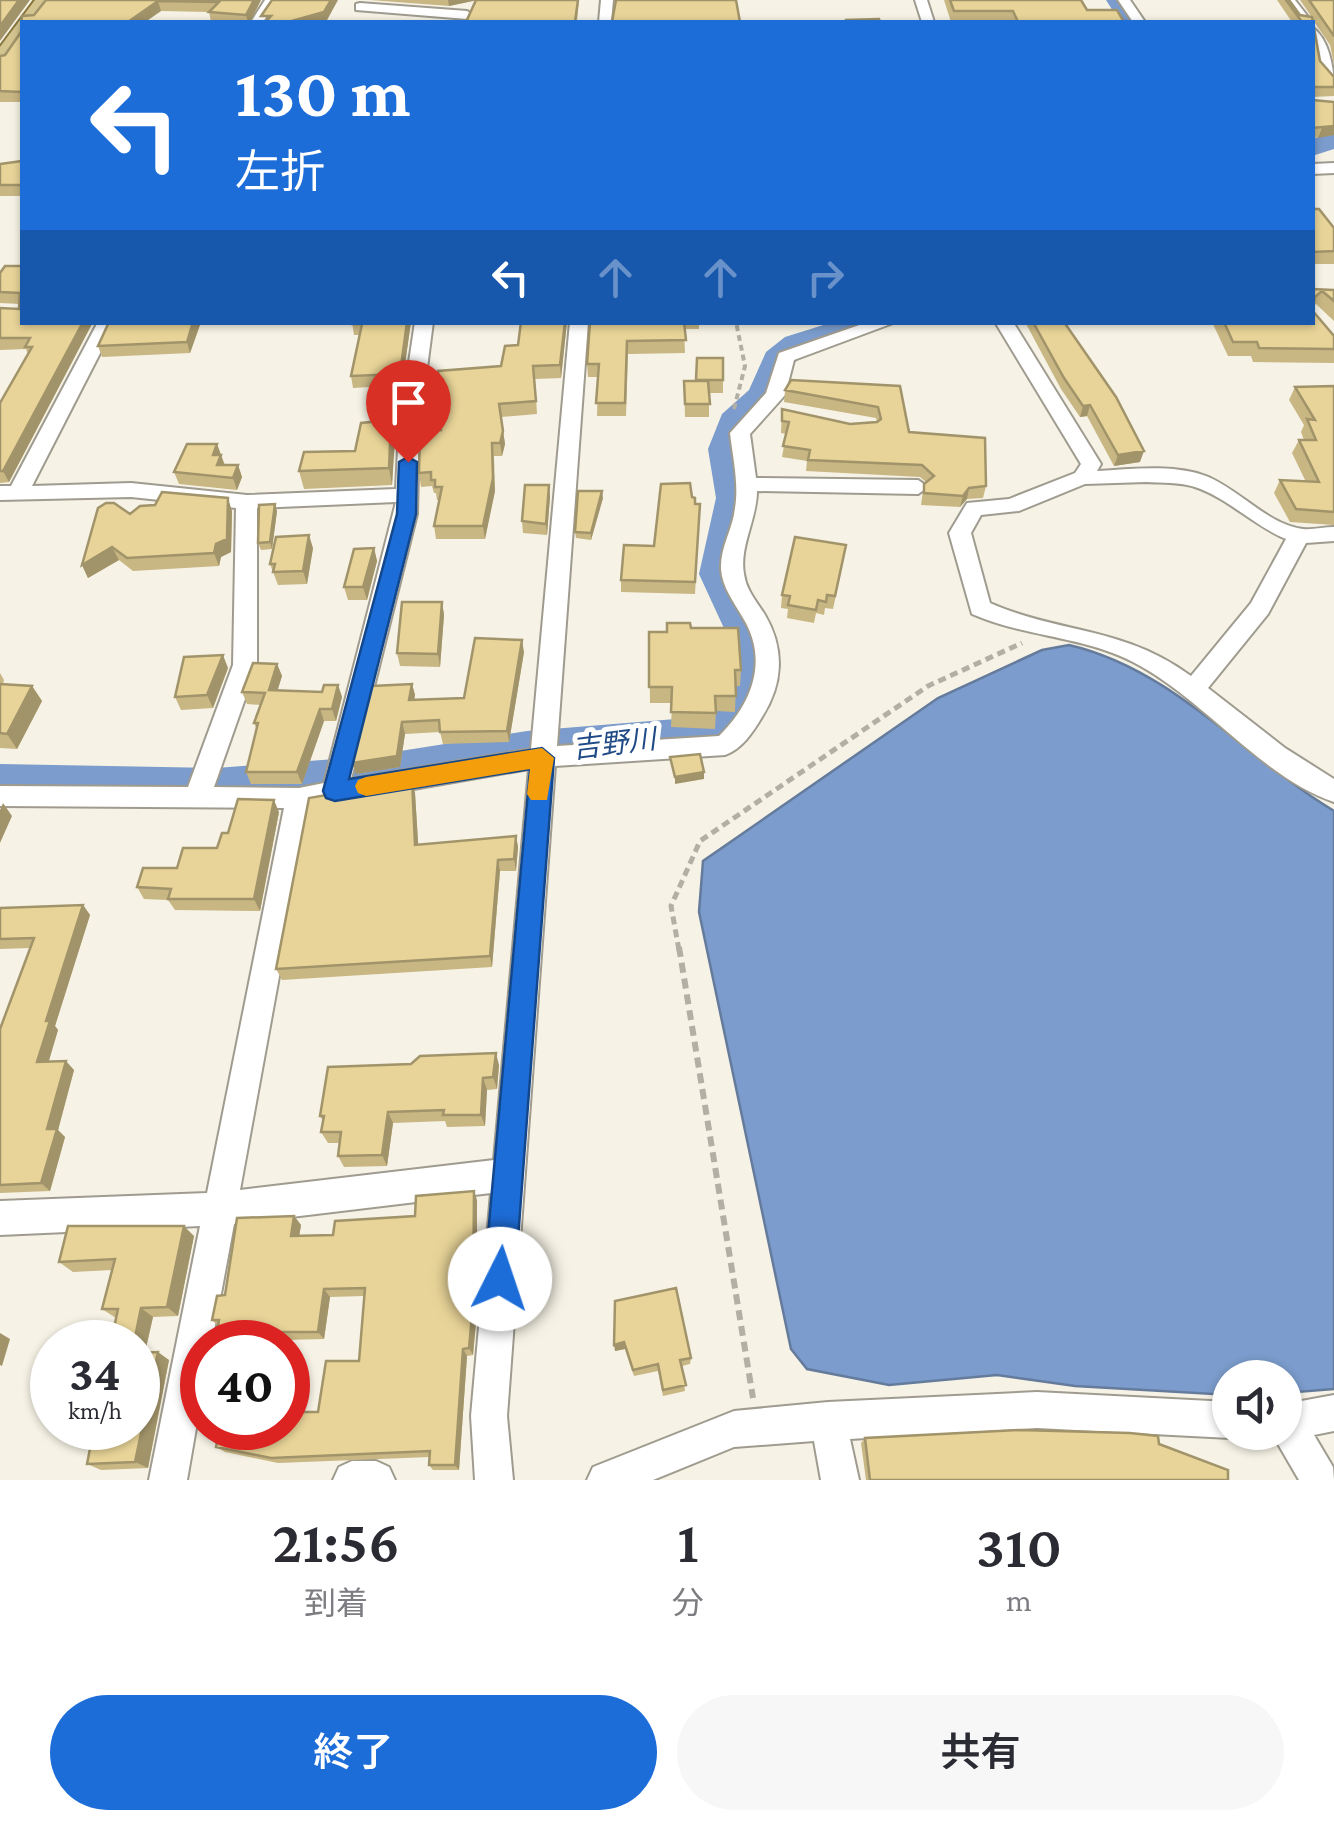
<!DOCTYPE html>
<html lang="ja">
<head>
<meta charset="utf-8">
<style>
	:root { --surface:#fff; --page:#f7f7f7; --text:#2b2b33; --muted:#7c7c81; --accent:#1d6dd8 }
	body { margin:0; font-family:"Crimson Pro","Noto Sans JP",serif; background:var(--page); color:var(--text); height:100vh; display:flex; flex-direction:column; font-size:38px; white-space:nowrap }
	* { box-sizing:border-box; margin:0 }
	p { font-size:32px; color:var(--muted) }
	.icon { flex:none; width:55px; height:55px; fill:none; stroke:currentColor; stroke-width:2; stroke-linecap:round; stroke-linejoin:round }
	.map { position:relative; height:1480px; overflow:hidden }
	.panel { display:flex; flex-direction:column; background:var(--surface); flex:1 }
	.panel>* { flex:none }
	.hud { position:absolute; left:20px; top:20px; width:1295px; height:305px; border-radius:0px; box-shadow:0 2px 8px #0004; background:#1d6dd8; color:#fff; overflow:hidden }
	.controls { position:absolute; left:1212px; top:1360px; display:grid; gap:20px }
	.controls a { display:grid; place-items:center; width:90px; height:90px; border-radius:50%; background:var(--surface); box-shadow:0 2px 8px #0004; font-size:50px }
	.speed { position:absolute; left:30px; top:1320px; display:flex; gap:20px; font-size:50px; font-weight:700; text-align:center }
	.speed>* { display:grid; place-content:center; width:130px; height:130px; border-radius:50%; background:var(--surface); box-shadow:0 2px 8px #0004; line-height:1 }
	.speed small { font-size:25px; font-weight:400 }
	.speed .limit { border:15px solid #d22; background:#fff; color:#111 }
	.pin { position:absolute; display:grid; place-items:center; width:85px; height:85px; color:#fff; margin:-102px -42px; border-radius:50% 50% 50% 0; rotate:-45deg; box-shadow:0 0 10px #0007 }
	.pin .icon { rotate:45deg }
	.me { position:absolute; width:110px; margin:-55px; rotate:4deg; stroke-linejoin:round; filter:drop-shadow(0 0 8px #0008) }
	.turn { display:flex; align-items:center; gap:35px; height:210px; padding:0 50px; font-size:45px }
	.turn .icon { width:130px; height:130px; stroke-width:2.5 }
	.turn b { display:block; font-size:70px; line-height:85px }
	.lanes { display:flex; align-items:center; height:95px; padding:0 50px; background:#0003; justify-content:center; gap:50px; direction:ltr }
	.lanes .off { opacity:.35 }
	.eta { display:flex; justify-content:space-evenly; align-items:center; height:170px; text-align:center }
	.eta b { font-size:60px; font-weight:600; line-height:70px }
	.action { display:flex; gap:20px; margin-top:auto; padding:20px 50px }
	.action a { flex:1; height:115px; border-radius:60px; background:var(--accent); color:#fff; font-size:40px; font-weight:600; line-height:115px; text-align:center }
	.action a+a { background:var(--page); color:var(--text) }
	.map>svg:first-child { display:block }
	.water { fill:#7b9ccc; stroke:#657b9c; stroke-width:2.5 }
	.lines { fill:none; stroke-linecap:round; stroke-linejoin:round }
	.river { fill:#7b9ccc; fill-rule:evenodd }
	.minor-casing { stroke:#9f9b8f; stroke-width:4 }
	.major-casing { stroke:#89763d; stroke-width:4 }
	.path-far2 { stroke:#b2afa5; stroke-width:4; stroke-dasharray:6 4; stroke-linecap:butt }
	.path-far1 { stroke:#b2afa5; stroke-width:5; stroke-dasharray:8 5; stroke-linecap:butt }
	.path { stroke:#b2afa5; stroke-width:6; stroke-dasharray:10 6; stroke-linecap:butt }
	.minor { fill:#fff; fill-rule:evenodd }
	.major { fill:#d4c490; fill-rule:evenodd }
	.wall { fill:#c8b683 }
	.shaded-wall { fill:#a2946a }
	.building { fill:#e8d498; stroke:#a2946a; stroke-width:2.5 }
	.route { fill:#1d6dd8; stroke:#13478c; stroke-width:2.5 }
	.slow { fill:#f59e0b }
	.labels { text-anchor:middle; stroke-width:10; stroke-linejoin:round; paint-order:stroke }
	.water-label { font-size:28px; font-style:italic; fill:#1f4a86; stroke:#fff }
</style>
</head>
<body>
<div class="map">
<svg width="1334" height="1480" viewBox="0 0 1334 1480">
	<rect width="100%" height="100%" fill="#f6f2e5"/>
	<path class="water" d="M1069 645C1173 669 1246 758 1334 811V1389L1285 1393V1378H1230V1395L1075 1386 997 1375 889 1385 807 1369 791 1349 699 912 703 861 938 698 1042 650Z"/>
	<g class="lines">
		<path class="river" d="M1106 0H1128L1143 22H1120Z
			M1334 132V149L1312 156V139Z
			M833 322H884L879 329 809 351 793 364 781 395 756 419 744 449 754 498 739 574 776 650 775 678 745 740 708 752 527 767 362 793 216 806 0 802V764L216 768 362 757 527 731 713 716 731 678 734 650 699 574 716 498 708 449 722 414 749 390 766 352 785 337Z"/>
		<g class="minor-casing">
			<path id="minor" d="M265 0H277L263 22H251Z
				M601 0H613L611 22H599Z
				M915 0H927L934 22H922Z
				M1118 0H1130L1145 22H1133Z
				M1282 0H1295L1312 22H1300Z
				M360 3 467 11 473 15 467 19 356 10V4Z
				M1312 27C1329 39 1334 68 1334 88 1317 78 1312 47 1312 27Z
				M1334 163V173L1312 174V164Z
				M98 322H116L32 486 131 483 247 495 396 489 399 429 415 322H433L419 429 417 514 351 779 531 749 570 322H588L557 746 719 736C752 704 769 660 743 618 734 602 722 587 721 569 720 547 733 529 735 508 739 484 733 459 730 433L766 393 779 353 868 322H896L794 360 785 395 750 434 756 478 918 480 928 487 918 494 757 491C757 519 739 547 744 574 746 590 757 602 765 615 785 649 783 684 762 717 753 732 742 749 725 755L555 766 507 1416 513 1480H475L471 1416 491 1193 234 1224 212 1342H202V1394L187 1480H149L200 1226 0 1235V1201L207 1193 284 808 0 806V786L188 787 233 665 236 508 131 497 0 500V486H11ZM396 502 324 783 299 788 214 787 257 665V508ZM529 769 494 1160 240 1190 310 807Z
				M995 322H1013L1101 464 1097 471C1131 469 1174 464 1206 476 1239 489 1268 525 1303 529 1312 530 1324 527 1334 527V541L1306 543 1268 614 1208 688 1285 748 1334 779V802C1262 778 1202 697 1133 662 1083 636 1024 637 972 614L949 533 967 503 1009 499 1075 473 1081 464ZM1146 482C1161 483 1180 482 1195 487 1228 498 1254 526 1286 539L1251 603 1191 676C1123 626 1061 634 990 603L971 533 981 515 1019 511 1085 484Z
				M1037 1392 1230 1402V1432H1243L1230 1438 1037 1428 850 1439 859 1480H821L814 1441 734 1447 653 1480H587L593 1467 734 1411 828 1402Z
				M1334 1395V1431L1314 1435 1333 1467 1334 1480H1299L1271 1432H1285V1404Z
				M352 1461H376L389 1467 395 1480H333L339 1467Z"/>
		</g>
		<g class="major-casing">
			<path id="major" d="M35 0H52L35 22H22V40L6 63 0 64V47Z"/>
		</g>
		<path class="path-far2" d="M734 409 745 366 736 322"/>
		<path class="path-far1" d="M679 950 671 906 700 841 928 686 1022 643"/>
		<path class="path" d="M679 947 753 1398"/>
		<use href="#minor" class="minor"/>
		<use href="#major" class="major"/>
	</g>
	<path class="wall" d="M46 0H261L250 22H211L209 12 161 11 145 22H22V102H0V56L5 55 21 32 22 16 34 15Z
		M370 0H579L577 22H466L476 0 449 6Z
		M944 0H1081L1087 10 1124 22H951Z
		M1277 0H1289L1300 15 1311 16 1300 0H1334V64L1330 45 1313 20 1320 61 1334 77V96L1312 97V22H1292Z
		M1312 100 1334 102V135L1312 138Z
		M22 161V196H0V164Z
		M1312 209 1334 228V264H1312Z
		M0 273 93 322 9 482 0 483V403L28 354 26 349 0 350V308L19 309 20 304 0 303Z
		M1312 289 1334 290V321L1316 304 1313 307Z
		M201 322 190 353 102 357 98 346Z
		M352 322H411L402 385 353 388 351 376 359 335H354Z
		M521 322H567L561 378 535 379 537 414 501 417 505 444 502 456H494L495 491 485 539H436L434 526 439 500H437L436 493H434L432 486 421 487 419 473 441 430 501 366 518 345Z
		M590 322H699V329H684L685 353 628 354 626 416H597L598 377H588L587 364Z
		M1025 322H1064L1140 462 1114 466 1087 416 1080 417 1061 389Z
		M1212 322H1312L1334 336V363L1253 362 1251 356H1228Z
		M723 358V393H709V417H685L684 381H696Z
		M900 386 909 432 986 486 983 498 967 499 960 507 921 505 924 484 926 482 920 477 806 471 807 461 782 457 786 434 781 433 782 409 850 424 877 422 876 418 784 402 785 390Z
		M1334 386V525L1290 522 1274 493 1280 480 1306 482 1292 453 1299 440H1304L1301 432 1304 425 1289 400 1295 387Z
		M391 420 395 438 392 485 304 489 299 471 355 451Z
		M217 444 225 465H238L242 477 237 490 179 484 174 472Z
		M550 497 547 535 523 533 522 521Z
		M692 497 695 504H700L695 594 621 592V580L654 546Z
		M603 498 591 540 576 538 575 532Z
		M232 511 231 552 221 557 219 566 133 571 119 560 88 578 82 565 130 514Z
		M277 511 272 549 261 550 258 543Z
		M313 548 307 584 278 585 270 564Z
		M374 548 377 561 367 600H348L344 587Z
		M844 558 833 609 825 608 824 615 816 613 814 623 787 618 788 609 781 608 782 595Z
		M442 602 444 615 440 667 400 666 397 653Z
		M691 628 741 670 740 686H736L735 712 716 711 715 729 671 727 672 703H650L649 632H667Z
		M524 652 509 742 443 744 440 732 405 734 400 767 356 774 412 684 415 695 414 700 464 698Z
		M277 664 282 676 277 690 322 692 338 685 342 697 336 721H324L302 784H251L246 772 257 730 254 723 261 705 247 704 242 692Z
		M228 668 213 708 181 710 175 697Z
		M0 673 4 680 3 684 32 686 42 701 17 749 0 748Z
		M412 780 415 793 418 844 516 836 518 847 516 871H500L492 967 282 980 276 969Z
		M279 812 260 911 175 910 168 900 144 899 137 887 217 848 228 833Z
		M83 905 90 915 55 1026 58 1030 48 1062 74 1070 58 1130 65 1137 50 1191 0 1193V1029L30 948 0 949V910Z
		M499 1065 497 1089 487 1090 485 1126 447 1127 445 1121 393 1123 387 1166 344 1167 338 1156 340 1143H328L321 1132 323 1121 320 1116Z
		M477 1200V1311L473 1355 467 1356 459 1470H433L429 1465 430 1457 278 1463 225 1452 216 1447 318 1412 359 1361 364 1296 330 1297 324 1339 286 1340 218 1326 212 1320 225 1295 294 1216 301 1225 299 1236 333 1235Z
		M194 1236 178 1316 153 1317 145 1352 169 1360 148 1468 101 1470 87 1464 116 1318 102 1309 112 1270 73 1272 59 1262Z
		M615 1301 691 1358 690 1364 682 1366 685 1391 663 1396 658 1371 634 1376 625 1349 615 1351Z
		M865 1438 1159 1444 1228 1480H866L861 1443Z"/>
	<path class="shaded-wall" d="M19 0H30L0 41V26Z
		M254 0H261L250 22H248L246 15Z
		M331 0H338L326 22H288Z
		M448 0H478L449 6Z
		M158 1 161 11 145 22H128Z
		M1334 126V135L1318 138 1322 128Z
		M83 322H93L9 482 3 471Z
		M193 322H201L190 353 187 342Z
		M407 322H411L402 385 400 374Z
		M565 322H567L561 378 560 365Z
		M1090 405 1087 416 1080 417 1083 406Z
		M391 420 395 438 392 485 389 468Z
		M503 431 505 444 502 456 500 443Z
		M492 443 495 491 485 539 483 526Z
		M217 444 225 467 222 477 213 455Z
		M1144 451 1140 462 1114 466 1118 455Z
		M238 465 242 477 237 490 233 478Z
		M549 485 550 497 547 535 546 524Z
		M969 488 967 499 960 507 963 496Z
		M602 491 603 498 591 540V533Z
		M228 498 232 511 231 552 221 557 219 566 214 553Z
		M275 504 277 511 272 549 270 542Z
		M309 535 313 548 307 584 303 571Z
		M112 547 119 560 88 578 82 565Z
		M374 548 377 561 367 600 363 587Z
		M442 602 444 615 440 667 438 654Z
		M522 640 524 652 509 742 507 731Z
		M223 655 228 668 213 708 207 695Z
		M277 664 282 676 274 702 269 690Z
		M412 684 415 695 412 712 409 700Z
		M338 685 342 697 336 721 332 709Z
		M32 686 42 701 17 749 7 734Z
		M320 709 324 721 302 784 297 772Z
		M402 722 405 734 400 767 356 774 352 763Z
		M704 772V779L675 784V777Z
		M412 780 415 793 419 856 415 845Z
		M274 800 279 812 260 911 254 899Z
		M3 803 12 816 0 843V810Z
		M516 836 518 847 516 871 514 859Z
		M498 860 500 871 492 967 490 956Z
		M83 905 90 915 55 1026 58 1030 46 1071 37 1062 46 1021Z
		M496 1053 499 1065 497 1089 493 1077Z
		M66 1061 74 1070 58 1130 65 1137 50 1191 41 1183 47 1129Z
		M483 1078 487 1090 485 1126 481 1115Z
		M388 1112 393 1123 387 1166 382 1155Z
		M474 1191 477 1200V1311L473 1355 469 1348Z
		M294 1216 301 1225 298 1244 291 1236Z
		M184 1226 194 1236 178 1316 167 1307Z
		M324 1289 330 1297 324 1339 318 1332Z
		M141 1308 153 1317 143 1361 138 1357V1342H134Z
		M279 1332 286 1340V1342H277Z
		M0 1333 10 1339 2 1366 0 1365Z
		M624 1342 625 1349 615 1351 614 1345Z
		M463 1349 467 1356 459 1470 455 1465Z
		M158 1352 169 1360 148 1468 135 1462Z"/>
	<path class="building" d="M0 0H19L0 26Z
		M46 0H254L246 15 209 12 219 2 158 1 128 22H22V92L0 91V56L5 55 21 32 22 16 34 15Z
		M272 0H331L324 12 288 22H265L271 16H261Z
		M476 0H578L575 22H466Z
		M616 0H736L740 22H612Z
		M950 0H1081L1087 10H1117L1124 22H1018L1013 11H954Z
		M1286 0H1289L1300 15 1312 17 1320 61 1334 77V87H1315L1312 85V22H1302Z
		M1309 0H1334V37V36Z
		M879 19 880 22H846V20Z
		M1312 100 1334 102V126L1312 128Z
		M22 161V185H0V164Z
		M1312 209H1319L1334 228V251L1312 252Z
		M5 266H22V322H83L3 471H0V403L32 347H25L30 338H0V308L19 309 20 293 0 292V273Z
		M1312 289 1334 290V301L1322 291 1315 297 1312 310Z
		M1312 310 1334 336V349L1259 348 1257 342H1233L1224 322H1312Z
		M109 322H193L187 342 98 346Z
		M352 322H407L400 374 351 376 362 324H352Z
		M521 322H565L560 365 533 366 536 401 499 404 503 431 500 443H492L493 478 483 526H434L442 487H435V480H431V472L419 473 420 432 441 430 438 371 501 366 505 346 518 345Z
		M590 322H684L686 340 627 341 625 403H596L599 364H587Z
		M1033 322H1064L1116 397 1144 451 1118 455 1090 405 1083 406 1064 378Z
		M697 358H723V380H696Z
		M791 380 900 386 909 432 985 438 986 486 969 488 963 496 924 493V484L934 476 922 465 808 460 810 450 783 446 789 422 782 421V409L850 424 877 422 881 419 878 407 785 390Z
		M684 381H708L710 404H685Z
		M1334 386V512L1296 509 1280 480 1319 482 1299 440H1316L1307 419 1315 420 1295 387Z
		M391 420 389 468 299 471 304 452 355 451 361 423Z
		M187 444H217L213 455H221L217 465H238L233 478 174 472Z
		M690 483 692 497 695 498V504H700L695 582 621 580 624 545 654 546 661 484Z
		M525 485H549L546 524 522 521Z
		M578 491H602L591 533 575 532Z
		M162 492 228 498 227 539 216 544 214 553 127 558 112 547 82 565 98 508 106 503H114L130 514 140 506 155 505Z
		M275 504 270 542 258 543 259 505Z
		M309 535 303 571 273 572 275 564H270L276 537Z
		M795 537 846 545 835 596 827 595 826 602 818 600 816 610 788 605 790 596 782 595Z
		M374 548 363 587H344L354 549Z
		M402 602H442L438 654 397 653Z
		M667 623H690L691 628H738L741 670H735L736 696H715L716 713 671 712 672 687H649V632H667Z
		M475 638 522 640 507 731 440 732 439 720 402 722 397 756 352 763 372 686 412 684 409 700 464 698Z
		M223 655 207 695 175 697 184 657Z
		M253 663 277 664 269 690 322 692 324 685H338L332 709H320L297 772H246L258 723H254L265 693 242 692Z
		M0 684 32 686 7 734 0 733Z
		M700 754 704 772 675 777 670 757Z
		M412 780 415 845 516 836 514 859 498 860 490 956 276 969 309 798Z
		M238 799 274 800 254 899H168L171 889 137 887 143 868H177L183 848H217L222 833H228Z
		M83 905 46 1021H50L37 1062 66 1061 47 1129H57L41 1183 0 1185V1029L34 938 0 939V910L1 908Z
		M496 1053 493 1077 483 1078 481 1115H443L444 1110 388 1112 382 1155 338 1156 341 1132H321L324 1116H320L328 1067 411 1064 420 1056Z
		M474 1191 473 1304 469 1348 463 1349 455 1465H429L430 1451 271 1458 216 1447 220 1428H288V1412H318L326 1361H359L365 1288 324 1289 318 1332H279L277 1342H215L219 1320H212L217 1296 225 1295 237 1218 294 1216 291 1236 333 1235 335 1221 415 1216 416 1196Z
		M68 1226H184L167 1307 141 1308 134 1342H111L118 1309H102L115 1259 59 1262Z
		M676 1288 691 1358 680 1360 686 1385 663 1390 658 1364 633 1370 624 1342 614 1345 615 1301Z
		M158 1352 135 1462 87 1464 94 1428H138V1353Z
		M1019 1430 1130 1433 1158 1436 1159 1444 1228 1470V1480H870L865 1438Z"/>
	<path class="route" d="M408 457 417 462 416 514 349 779 542 748 554 758 515 1279 511 1290 500 1294 489 1290 484 1279 530 769 335 801 326 798 323 791 397 514 399 462Z"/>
	<path class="slow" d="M542 748 554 758 547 800H531L527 794 530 769 366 796 358 793 355 786 358 780 366 777Z"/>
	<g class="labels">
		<g class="water-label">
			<text transform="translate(614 743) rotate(-7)" y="10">吉野川</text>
		</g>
	</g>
</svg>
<div class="controls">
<a><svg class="icon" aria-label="sound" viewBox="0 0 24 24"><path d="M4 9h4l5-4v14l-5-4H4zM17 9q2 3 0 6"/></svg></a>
</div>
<div class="speed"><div>34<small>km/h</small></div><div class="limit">40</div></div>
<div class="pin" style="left:408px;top:462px;background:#d93025"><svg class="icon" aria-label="arrive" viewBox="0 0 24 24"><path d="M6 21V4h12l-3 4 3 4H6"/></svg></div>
<svg class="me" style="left:500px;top:1279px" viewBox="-20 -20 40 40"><circle r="19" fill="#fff"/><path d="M0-13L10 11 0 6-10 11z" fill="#1d6dd8"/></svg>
<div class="hud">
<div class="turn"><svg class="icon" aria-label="left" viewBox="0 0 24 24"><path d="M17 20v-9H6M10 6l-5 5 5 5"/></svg><div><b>130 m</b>左折</div></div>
<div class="lanes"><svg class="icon" aria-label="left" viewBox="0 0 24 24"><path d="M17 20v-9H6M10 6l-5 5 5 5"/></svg><svg class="icon off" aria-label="ahead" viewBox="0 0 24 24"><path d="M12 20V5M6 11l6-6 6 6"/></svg><svg class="icon off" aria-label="ahead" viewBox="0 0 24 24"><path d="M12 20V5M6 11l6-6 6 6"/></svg><svg class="icon off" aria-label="right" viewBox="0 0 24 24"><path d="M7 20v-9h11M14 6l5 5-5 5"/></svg></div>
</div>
</div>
<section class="panel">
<div class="eta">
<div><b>21:56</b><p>到着</p></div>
<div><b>1</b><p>分</p></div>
<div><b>310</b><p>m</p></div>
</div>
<div class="action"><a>終了</a><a>共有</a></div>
</section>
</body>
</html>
